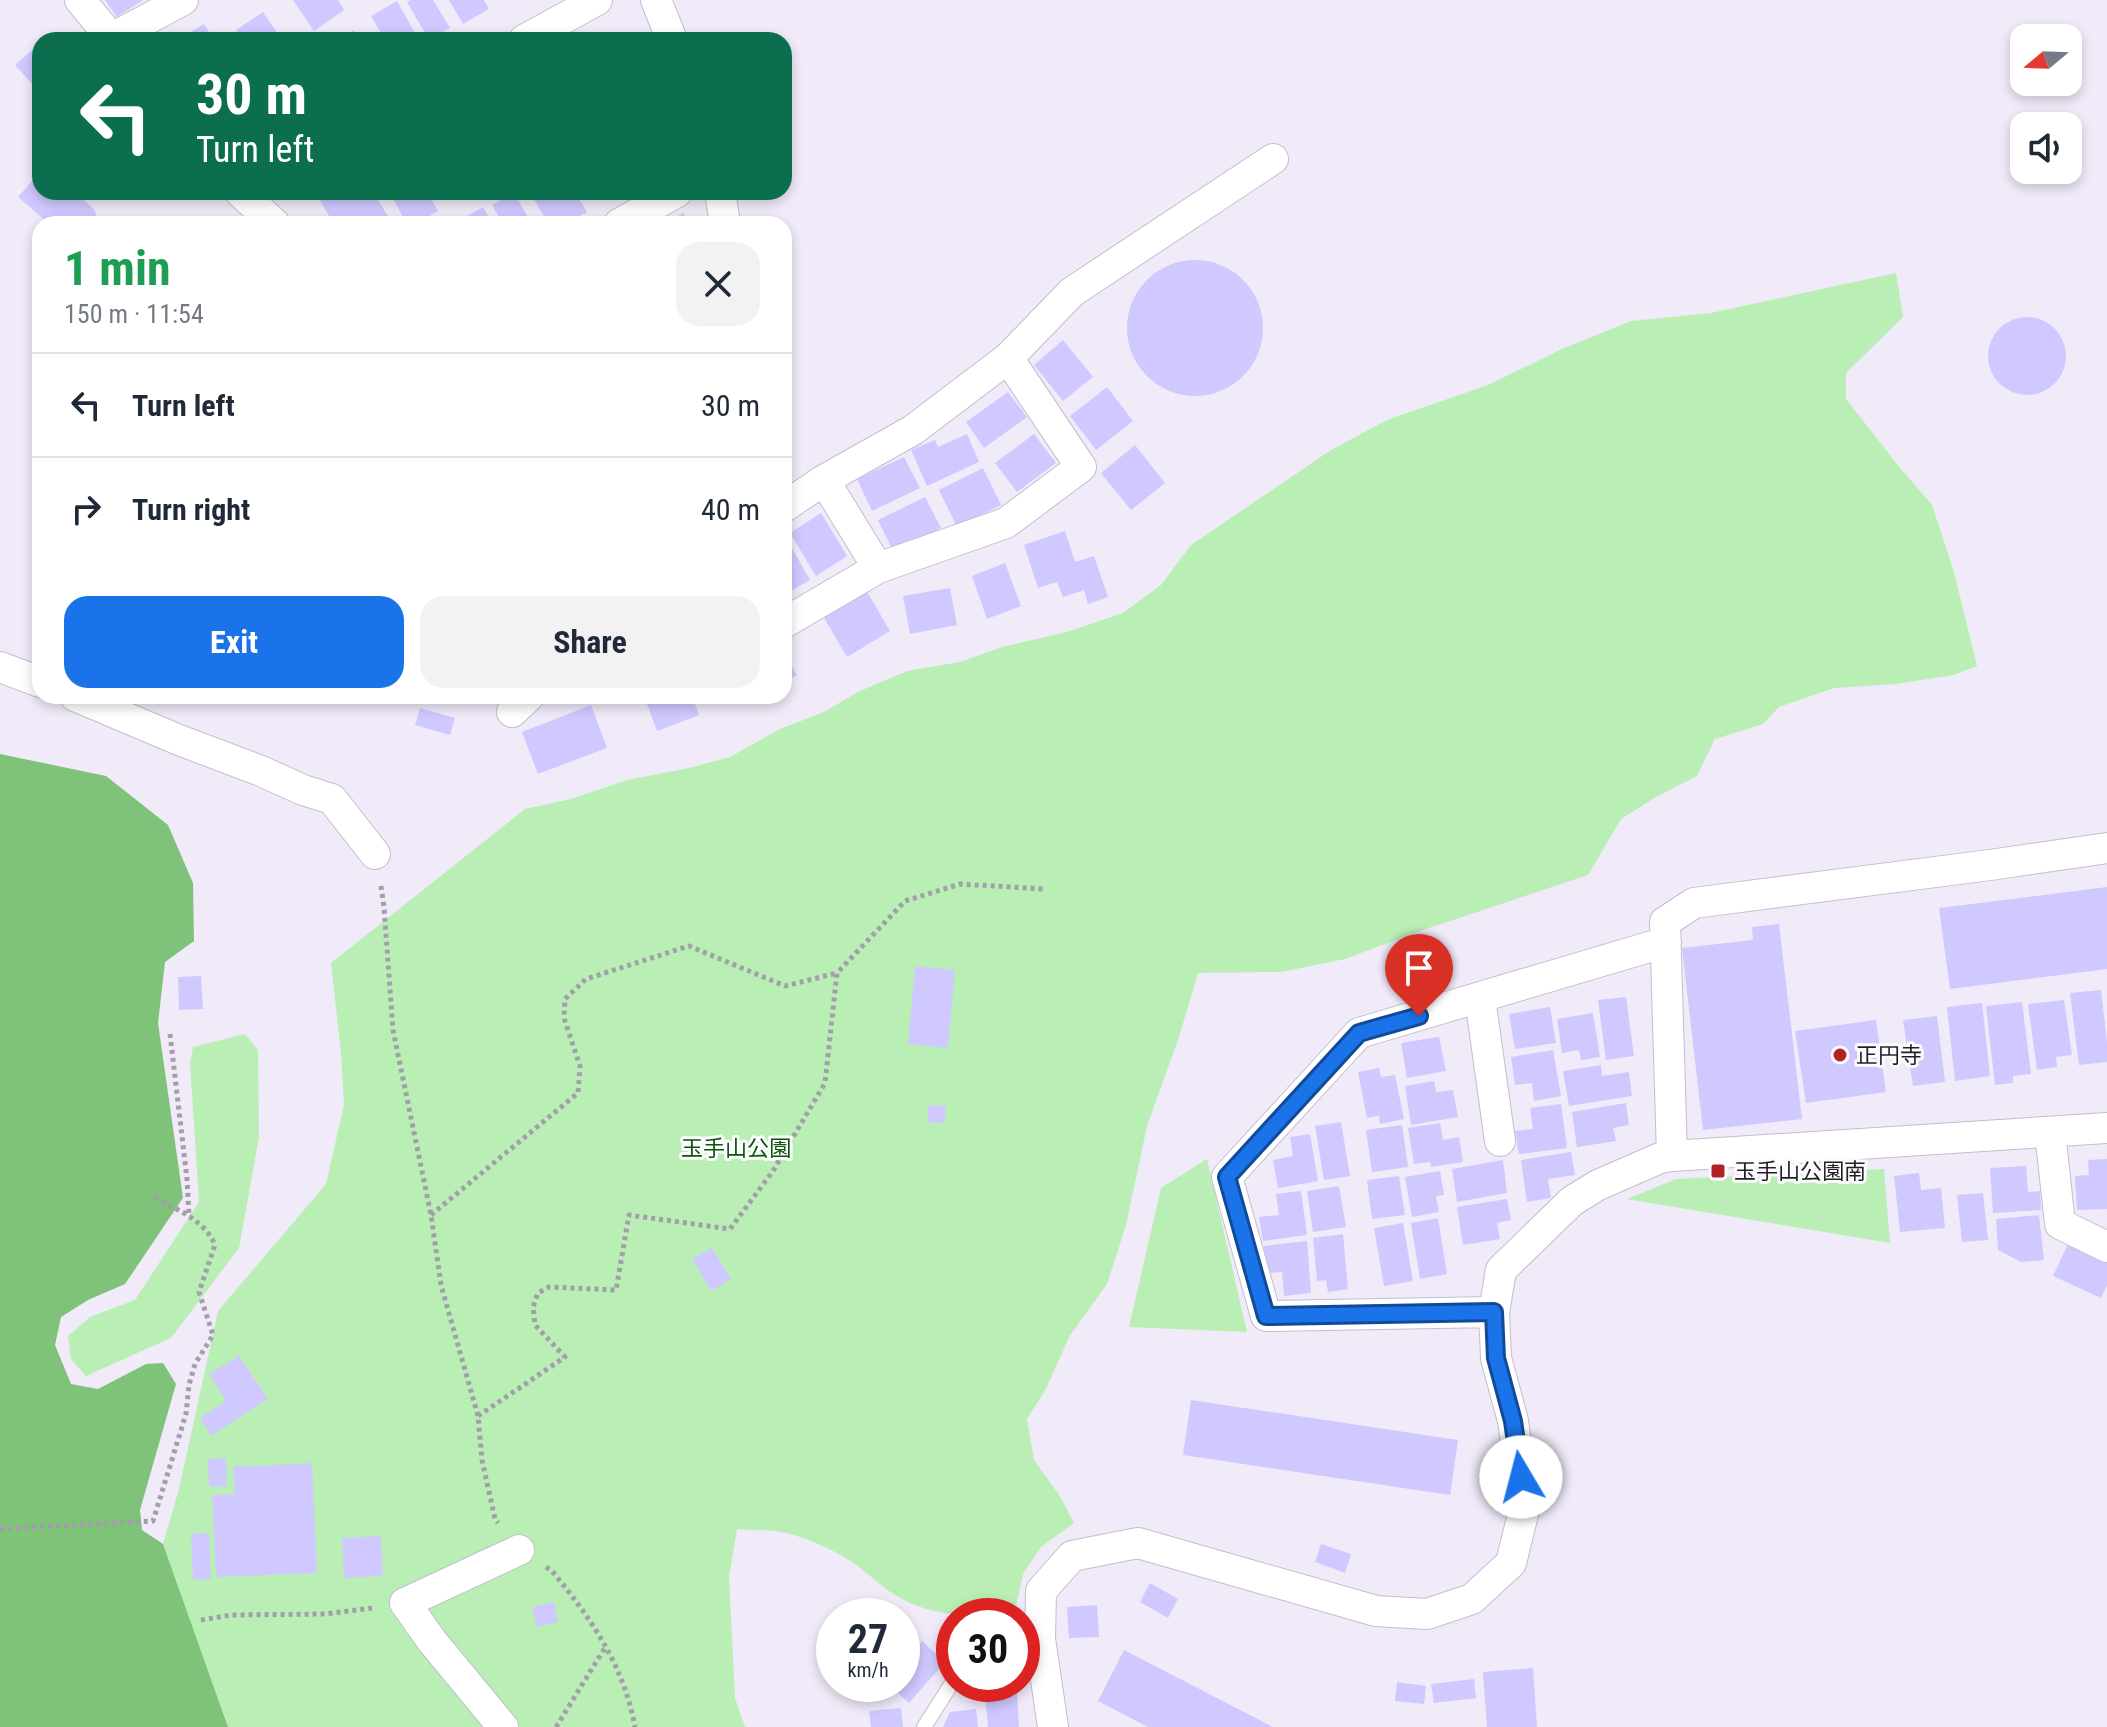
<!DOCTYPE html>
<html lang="en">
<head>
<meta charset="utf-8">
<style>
	:root { --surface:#fff; --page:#f2f2f3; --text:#1f2937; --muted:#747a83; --line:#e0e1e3; --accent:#1a73e8 }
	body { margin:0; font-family:"Roboto Condensed","Noto Sans JP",sans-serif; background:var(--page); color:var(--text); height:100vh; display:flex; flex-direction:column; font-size:30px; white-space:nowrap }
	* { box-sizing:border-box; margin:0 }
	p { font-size:26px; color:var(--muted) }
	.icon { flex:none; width:44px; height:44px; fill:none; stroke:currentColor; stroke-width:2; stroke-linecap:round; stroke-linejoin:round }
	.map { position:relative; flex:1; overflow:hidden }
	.sheet { position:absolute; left:32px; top:216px; width:760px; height:488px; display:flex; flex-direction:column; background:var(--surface); border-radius:24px; box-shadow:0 4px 12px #0003 }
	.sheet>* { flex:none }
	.banner { position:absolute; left:32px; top:32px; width:760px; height:168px; border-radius:24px; box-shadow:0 4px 12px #0003; background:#0b6e4f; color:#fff; overflow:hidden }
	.needle { width:52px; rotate:251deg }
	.controls { position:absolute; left:2010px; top:24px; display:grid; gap:16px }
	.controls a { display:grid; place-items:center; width:72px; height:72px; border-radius:16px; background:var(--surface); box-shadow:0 4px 12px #0003; font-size:40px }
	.speed { position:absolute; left:816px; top:1598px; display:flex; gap:16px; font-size:40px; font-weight:700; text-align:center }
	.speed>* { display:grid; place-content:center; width:104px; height:104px; border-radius:50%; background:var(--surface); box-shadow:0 4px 12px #0003; line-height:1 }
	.speed small { font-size:20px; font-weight:400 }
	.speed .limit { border:12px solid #d22; background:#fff; color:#111 }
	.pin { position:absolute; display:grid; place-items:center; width:68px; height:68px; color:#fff; margin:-82px -34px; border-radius:50% 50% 50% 0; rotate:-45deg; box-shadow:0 0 8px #0007 }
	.pin .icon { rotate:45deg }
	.me { position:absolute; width:88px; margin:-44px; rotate:352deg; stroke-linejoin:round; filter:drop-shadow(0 0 6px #0008) }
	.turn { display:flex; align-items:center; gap:28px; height:168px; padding:0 32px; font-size:36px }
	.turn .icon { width:104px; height:104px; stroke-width:2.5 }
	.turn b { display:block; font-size:56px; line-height:68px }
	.round { display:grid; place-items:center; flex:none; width:84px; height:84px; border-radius:24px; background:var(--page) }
	.head { display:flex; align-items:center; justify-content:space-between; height:136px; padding:0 32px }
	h1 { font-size:48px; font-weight:700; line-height:60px; color:#1e9e55 }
	.cta { display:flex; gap:16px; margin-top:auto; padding:16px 32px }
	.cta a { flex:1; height:92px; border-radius:24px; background:var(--accent); color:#fff; font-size:32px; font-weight:700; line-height:92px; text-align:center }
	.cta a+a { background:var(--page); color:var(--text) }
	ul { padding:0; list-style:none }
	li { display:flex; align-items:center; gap:24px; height:104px; padding:0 32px; border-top:2px solid var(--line) }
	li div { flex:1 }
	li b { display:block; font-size:30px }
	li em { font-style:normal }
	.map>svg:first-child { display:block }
	.green { fill:#b9efb4 }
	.forest { fill:#7fc27a }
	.building { fill:#cfc9ff }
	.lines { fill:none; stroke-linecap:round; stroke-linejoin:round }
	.lane-casing { stroke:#c3becc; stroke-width:16 }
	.street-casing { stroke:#c3becc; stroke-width:32 }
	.path { stroke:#a39faa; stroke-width:5; stroke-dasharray:4 4; stroke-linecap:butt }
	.lane { stroke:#fff; stroke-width:14 }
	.street { stroke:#fff; stroke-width:30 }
	.route-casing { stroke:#114b97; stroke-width:20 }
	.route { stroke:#1a73e8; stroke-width:14 }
	.poi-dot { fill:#b22225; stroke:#fbfafd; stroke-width:3 }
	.labels { text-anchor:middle; stroke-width:6; stroke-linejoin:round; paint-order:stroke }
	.poi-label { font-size:22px; fill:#211f24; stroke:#fbfafd; text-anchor:start }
	.park-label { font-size:22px; fill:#0c530b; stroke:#fbfafd }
</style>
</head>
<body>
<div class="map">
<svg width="2107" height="1727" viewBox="0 0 2107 1727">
	<rect width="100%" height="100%" fill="#f0eaf9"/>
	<path class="green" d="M1896 273 1903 317 1846 373V399L1896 463 1932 505 1954 572 1977 666 1953 675 1896 684 1834 688 1779 707 1763 724 1715 739 1697 776 1656 797 1621 819 1588 875 1414 933 1345 959 1281 972 1198 973 1180 1034 1147 1126 1126 1225 1107 1284 1069 1337 1046 1389 1027 1419 1034 1460 1060 1496 1074 1523 1041 1547 1023 1574 1014 1616C975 1616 940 1618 904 1600 883 1590 868 1572 849 1560 830 1548 807 1538 786 1533 771 1529 752 1531 737 1529L729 1577 735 1698 745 1727H228L163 1544 179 1489 218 1311 326 1184 344 1105 341 1052 331 963 525 809 571 799 627 780 689 768 730 757 780 729 824 712 860 691 907 671 960 662 1002 647 1067 632 1123 613 1161 585 1191 545 1331 450 1387 420 1488 385 1562 349 1631 321 1711 313Z
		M245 1034 258 1050 259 1137 239 1248 171 1338 86 1376 71 1359 68 1336 90 1317 135 1300 199 1202 190 1063 193 1047Z
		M1207 1159 1247 1332 1129 1327 1161 1188Z
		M1884 1169 1890 1243 1627 1199 1676 1179Z"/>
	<path class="forest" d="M0 754 106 776 168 825 193 883 194 941 165 962 158 1023 183 1198 125 1284 88 1300 61 1317 55 1345 71 1384 98 1389 146 1364 163 1363 176 1384 140 1510 142 1530 163 1544 228 1727H0Z"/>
	<path class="building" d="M105 0H143L117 17Z
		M293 0H338L344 10 314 31Z
		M411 0H433L450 28 429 40 407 2Z
		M449 0H484L489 9 463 24Z
		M397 1 419 40H385L371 16Z
		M263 12 282 40H243L236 30Z
		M204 24 214 40H178Z
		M354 30 359 40H338Z
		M40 43V80L34 86 15 65Z
		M40 172V192H74L94 209 100 224H49L18 197Z
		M330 192H373L393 224H334L319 199Z
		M389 192H427L438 211 415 224H407Z
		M530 192H575L587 212 565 224H548Z
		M514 193 532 224H503L492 205Z
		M483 207 493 224H459L458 221Z
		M683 213 690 224H665Z
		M1127 328a68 68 0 1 1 136 0a68 68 0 1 1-136 0Z
		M1988 356a39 39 0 1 1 78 0a39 39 0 1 1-78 0Z
		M1063 340 1093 377 1063 401 1034 365Z
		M1107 387 1133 421 1096 450 1070 416Z
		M1008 392 1027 417 984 448 966 422Z
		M967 434 979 462 927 486 911 450 935 440 938 447Z
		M1034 434 1056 463 1017 492 995 463Z
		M1135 445 1165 483 1131 510 1101 473Z
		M904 457 920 488 872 511 857 479Z
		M983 468 1001 505 957 527 939 490Z
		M925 497 941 528 893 551 878 520Z
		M821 513 847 556 816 576 790 533Z
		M1065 531 1075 562 1094 556 1108 597 1088 604 1084 590 1063 597 1057 582 1038 588 1024 545Z
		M792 548 810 580 784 595V553Z
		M1005 563 1021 606 987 619 972 576Z
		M950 588 957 625 910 634 903 596Z
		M866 590 890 631 847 657 823 616Z
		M784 653 797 675 784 683Z
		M644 696H692L699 715 657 731Z
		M591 705 607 748 538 774 522 732Z
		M420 708 455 718 450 735 415 725Z
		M2107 887V969L1950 989 1939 908Z
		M1779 924 1802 1119 1703 1130 1682 948 1753 940 1752 927Z
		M915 966 955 970 948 1048 908 1044Z
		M201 976 203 1009 179 1010 178 977Z
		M2101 990 2107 1042V1062L2079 1065 2070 993Z
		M1626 997 1634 1056 1606 1060 1598 1000Z
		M2064 1000 2072 1055 2056 1057 2057 1067 2037 1070 2028 1004Z
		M2022 1002 2031 1074 2013 1076V1083L1995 1085 1986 1006Z
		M1982 1003 1990 1076 1955 1081 1947 1007Z
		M1550 1007 1556 1043 1515 1049 1509 1014Z
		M1593 1013 1600 1057 1581 1060 1579 1050 1562 1053 1557 1019Z
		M1937 1016 1945 1082 1913 1086 1903 1020Z
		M1876 1020 1886 1092 1806 1103 1795 1031Z
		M1439 1037 1446 1071 1407 1078 1401 1043Z
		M1553 1050 1561 1096 1534 1101 1532 1083 1515 1085 1511 1057Z
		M1601 1065 1602 1076 1629 1072 1632 1096 1569 1106 1563 1071Z
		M1379 1068 1381 1077 1395 1075 1404 1119 1380 1124 1379 1116 1367 1118 1358 1072Z
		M1434 1081 1436 1092 1453 1090 1458 1117 1411 1125 1405 1086Z
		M1626 1103 1629 1125 1613 1128 1616 1141 1577 1147 1572 1112Z
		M1561 1104 1567 1148 1519 1154 1515 1131 1533 1129 1530 1108Z
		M928 1105 946 1106 945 1123 928 1122Z
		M1341 1122 1350 1176 1324 1180 1315 1126Z
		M1440 1123 1443 1140 1459 1137 1463 1162 1431 1167 1430 1162 1414 1164 1408 1128Z
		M1402 1125 1408 1167 1372 1172 1366 1130Z
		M1310 1134 1318 1181 1278 1188 1273 1160 1293 1156 1290 1137Z
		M1571 1152 1575 1175 1548 1179 1551 1198 1527 1202 1521 1160Z
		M2107 1159V1209L2077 1210 2075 1176 2089 1175 2088 1160Z
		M1503 1160 1507 1193 1457 1202 1452 1169Z
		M2026 1166 2028 1192 2040 1191 2041 1210 1993 1213 1990 1168Z
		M1440 1171 1444 1195 1436 1196 1439 1212 1412 1217 1405 1177Z
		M1919 1173 1921 1190 1941 1188 1945 1228 1900 1232 1894 1176Z
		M1399 1176 1405 1215 1372 1219 1367 1180Z
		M1339 1186 1346 1227 1313 1232 1307 1191Z
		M1301 1191 1307 1235 1263 1241 1259 1217 1279 1215 1276 1194Z
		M1983 1193 1988 1240 1962 1242 1957 1195Z
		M1507 1199 1511 1220 1497 1223 1500 1239 1463 1245 1457 1207Z
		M2039 1215 2044 1260 2021 1262 1998 1250 1996 1219Z
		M1438 1218 1447 1274 1420 1279 1411 1223Z
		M1403 1223 1413 1281 1384 1286 1374 1228Z
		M1343 1234 1348 1289 1328 1292 1326 1280 1317 1281 1313 1238Z
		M1307 1241 1311 1293 1284 1296 1282 1272 1266 1273 1264 1246Z
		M2068 1244 2107 1261V1285L2101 1298 2053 1276Z
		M712 1248 731 1279 711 1291 692 1259Z
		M239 1356 268 1399 211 1436 200 1418 226 1401 209 1374Z
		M1191 1400 1458 1440 1450 1495 1183 1455Z
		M226 1458 227 1486 209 1487 208 1459Z
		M312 1463 317 1573 216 1577 212 1495 235 1494 233 1467Z
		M209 1533 211 1579 193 1580 191 1534Z
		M381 1536 383 1576 344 1578 342 1538Z
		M1321 1544 1351 1554 1345 1573 1315 1562Z
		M1150 1583 1178 1599 1168 1618 1140 1602Z
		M554 1602 558 1622 537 1627 532 1607Z
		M1097 1605 1099 1637 1069 1638 1067 1607Z
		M922 1641 945 1662 909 1703 888 1684H902V1663Z
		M1124 1650 1273 1727H1148L1098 1701Z
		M1533 1668 1537 1727H1487L1483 1672Z
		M1474 1679 1476 1698 1434 1703 1431 1684Z
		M1397 1682 1426 1686 1424 1704 1395 1701Z
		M1017 1692 1019 1727H988L985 1695Z
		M901 1708 903 1727H871L869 1711Z
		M976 1709 978 1727H943L950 1712Z"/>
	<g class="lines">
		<g class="lane-casing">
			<path id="lane" d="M924 1727 954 1680"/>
		</g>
		<g class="street-casing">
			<path id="street" d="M80 0 113 40
				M656 0 672 40
				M112 38 183 0
				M524 40 597 0
				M240 192 275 224
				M720 192 725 224
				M619 224 677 192
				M824 480 878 568
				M784 507 824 480 913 430 1008 358 1072 292 1273 159
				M784 623 878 568 1006 523 1081 467 1008 358
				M0 667 40 682
				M75 696 179 740 261 771 303 790 332 799 375 854
				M512 712 529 696
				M1480 998 1500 1141
				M2050 1132 2060 1224 2107 1247
				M1672 1156 1665 922 1694 903 1990 865 2107 848
				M1494 1312 1266 1316 1227 1177 1359 1033 1666 942
				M503 1727 432 1641 405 1603 519 1550
				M1053 1727 1040 1639 1041 1591 1072 1556 1138 1543 1376 1611 1427 1614 1472 1599 1511 1563 1525 1506 1513 1421 1496 1358 1494 1312 1501 1270 1572 1201 1598 1185 1660 1158 1672 1156 2107 1128"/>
		</g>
		<path class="path" d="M381 886 384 907 393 1030 431 1215 441 1285 478 1416 482 1460 495 1519 498 1523
			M170 1034 187 1179 189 1215
			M431 1215 578 1093 580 1066 564 1018 565 999 586 979 689 946 785 986 837 973
			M478 1416 565 1357 535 1325 533 1307 538 1293 549 1287 616 1290 629 1215 730 1229 773 1171 825 1083 837 973 905 901 960 884 1043 889
			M0 1529 153 1521 186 1414 189 1385 195 1364 213 1335 199 1292 215 1245C204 1219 175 1208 151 1197
			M546 1567 552 1571C591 1618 624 1666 635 1727
			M201 1620 231 1615 325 1614 372 1608
			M556 1727 606 1646"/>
		<use href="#lane" class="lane"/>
		<use href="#street" class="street"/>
	</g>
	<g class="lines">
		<g class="route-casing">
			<path id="route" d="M1419 1016 1359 1033 1227 1177 1266 1316 1494 1312 1496 1358 1513 1421 1521 1477"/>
		</g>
		<use href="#route" class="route"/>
	</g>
	<g class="poi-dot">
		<circle cx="1840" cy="1055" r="8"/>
		<rect x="1710" y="1163" width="16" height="16" rx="4"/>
	</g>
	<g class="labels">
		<g class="poi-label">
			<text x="1856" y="1063">正円寺</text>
			<text x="1734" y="1179">玉手山公園南</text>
		</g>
		<g class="park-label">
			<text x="736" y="1156">玉手山公園</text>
		</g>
	</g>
</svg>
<div class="controls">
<a><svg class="needle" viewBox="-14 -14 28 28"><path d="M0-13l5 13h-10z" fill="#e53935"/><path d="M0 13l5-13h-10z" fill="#747a83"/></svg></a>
<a><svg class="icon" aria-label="sound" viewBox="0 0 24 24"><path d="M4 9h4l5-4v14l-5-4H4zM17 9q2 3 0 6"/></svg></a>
</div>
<div class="speed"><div>27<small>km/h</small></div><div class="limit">30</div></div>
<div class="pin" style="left:1419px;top:1016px;background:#d93025"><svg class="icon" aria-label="arrive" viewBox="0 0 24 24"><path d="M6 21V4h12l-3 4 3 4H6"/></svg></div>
<svg class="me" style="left:1521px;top:1477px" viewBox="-20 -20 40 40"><circle r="19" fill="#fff"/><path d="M0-13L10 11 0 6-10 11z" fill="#1a73e8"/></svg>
<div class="banner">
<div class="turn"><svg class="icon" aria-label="left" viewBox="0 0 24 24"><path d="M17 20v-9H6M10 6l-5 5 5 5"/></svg><div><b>30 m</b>Turn left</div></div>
</div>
<section class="sheet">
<div class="head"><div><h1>1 min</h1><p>150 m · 11:54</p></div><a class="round"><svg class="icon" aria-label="close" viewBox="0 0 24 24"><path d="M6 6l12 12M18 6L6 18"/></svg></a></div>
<ul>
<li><svg class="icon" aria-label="left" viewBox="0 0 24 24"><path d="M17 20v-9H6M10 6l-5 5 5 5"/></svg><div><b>Turn left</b></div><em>30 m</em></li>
<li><svg class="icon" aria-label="right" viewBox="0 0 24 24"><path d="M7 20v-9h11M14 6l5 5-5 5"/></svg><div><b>Turn right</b></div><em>40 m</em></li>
</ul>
<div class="cta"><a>Exit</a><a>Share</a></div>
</section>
</div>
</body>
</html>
